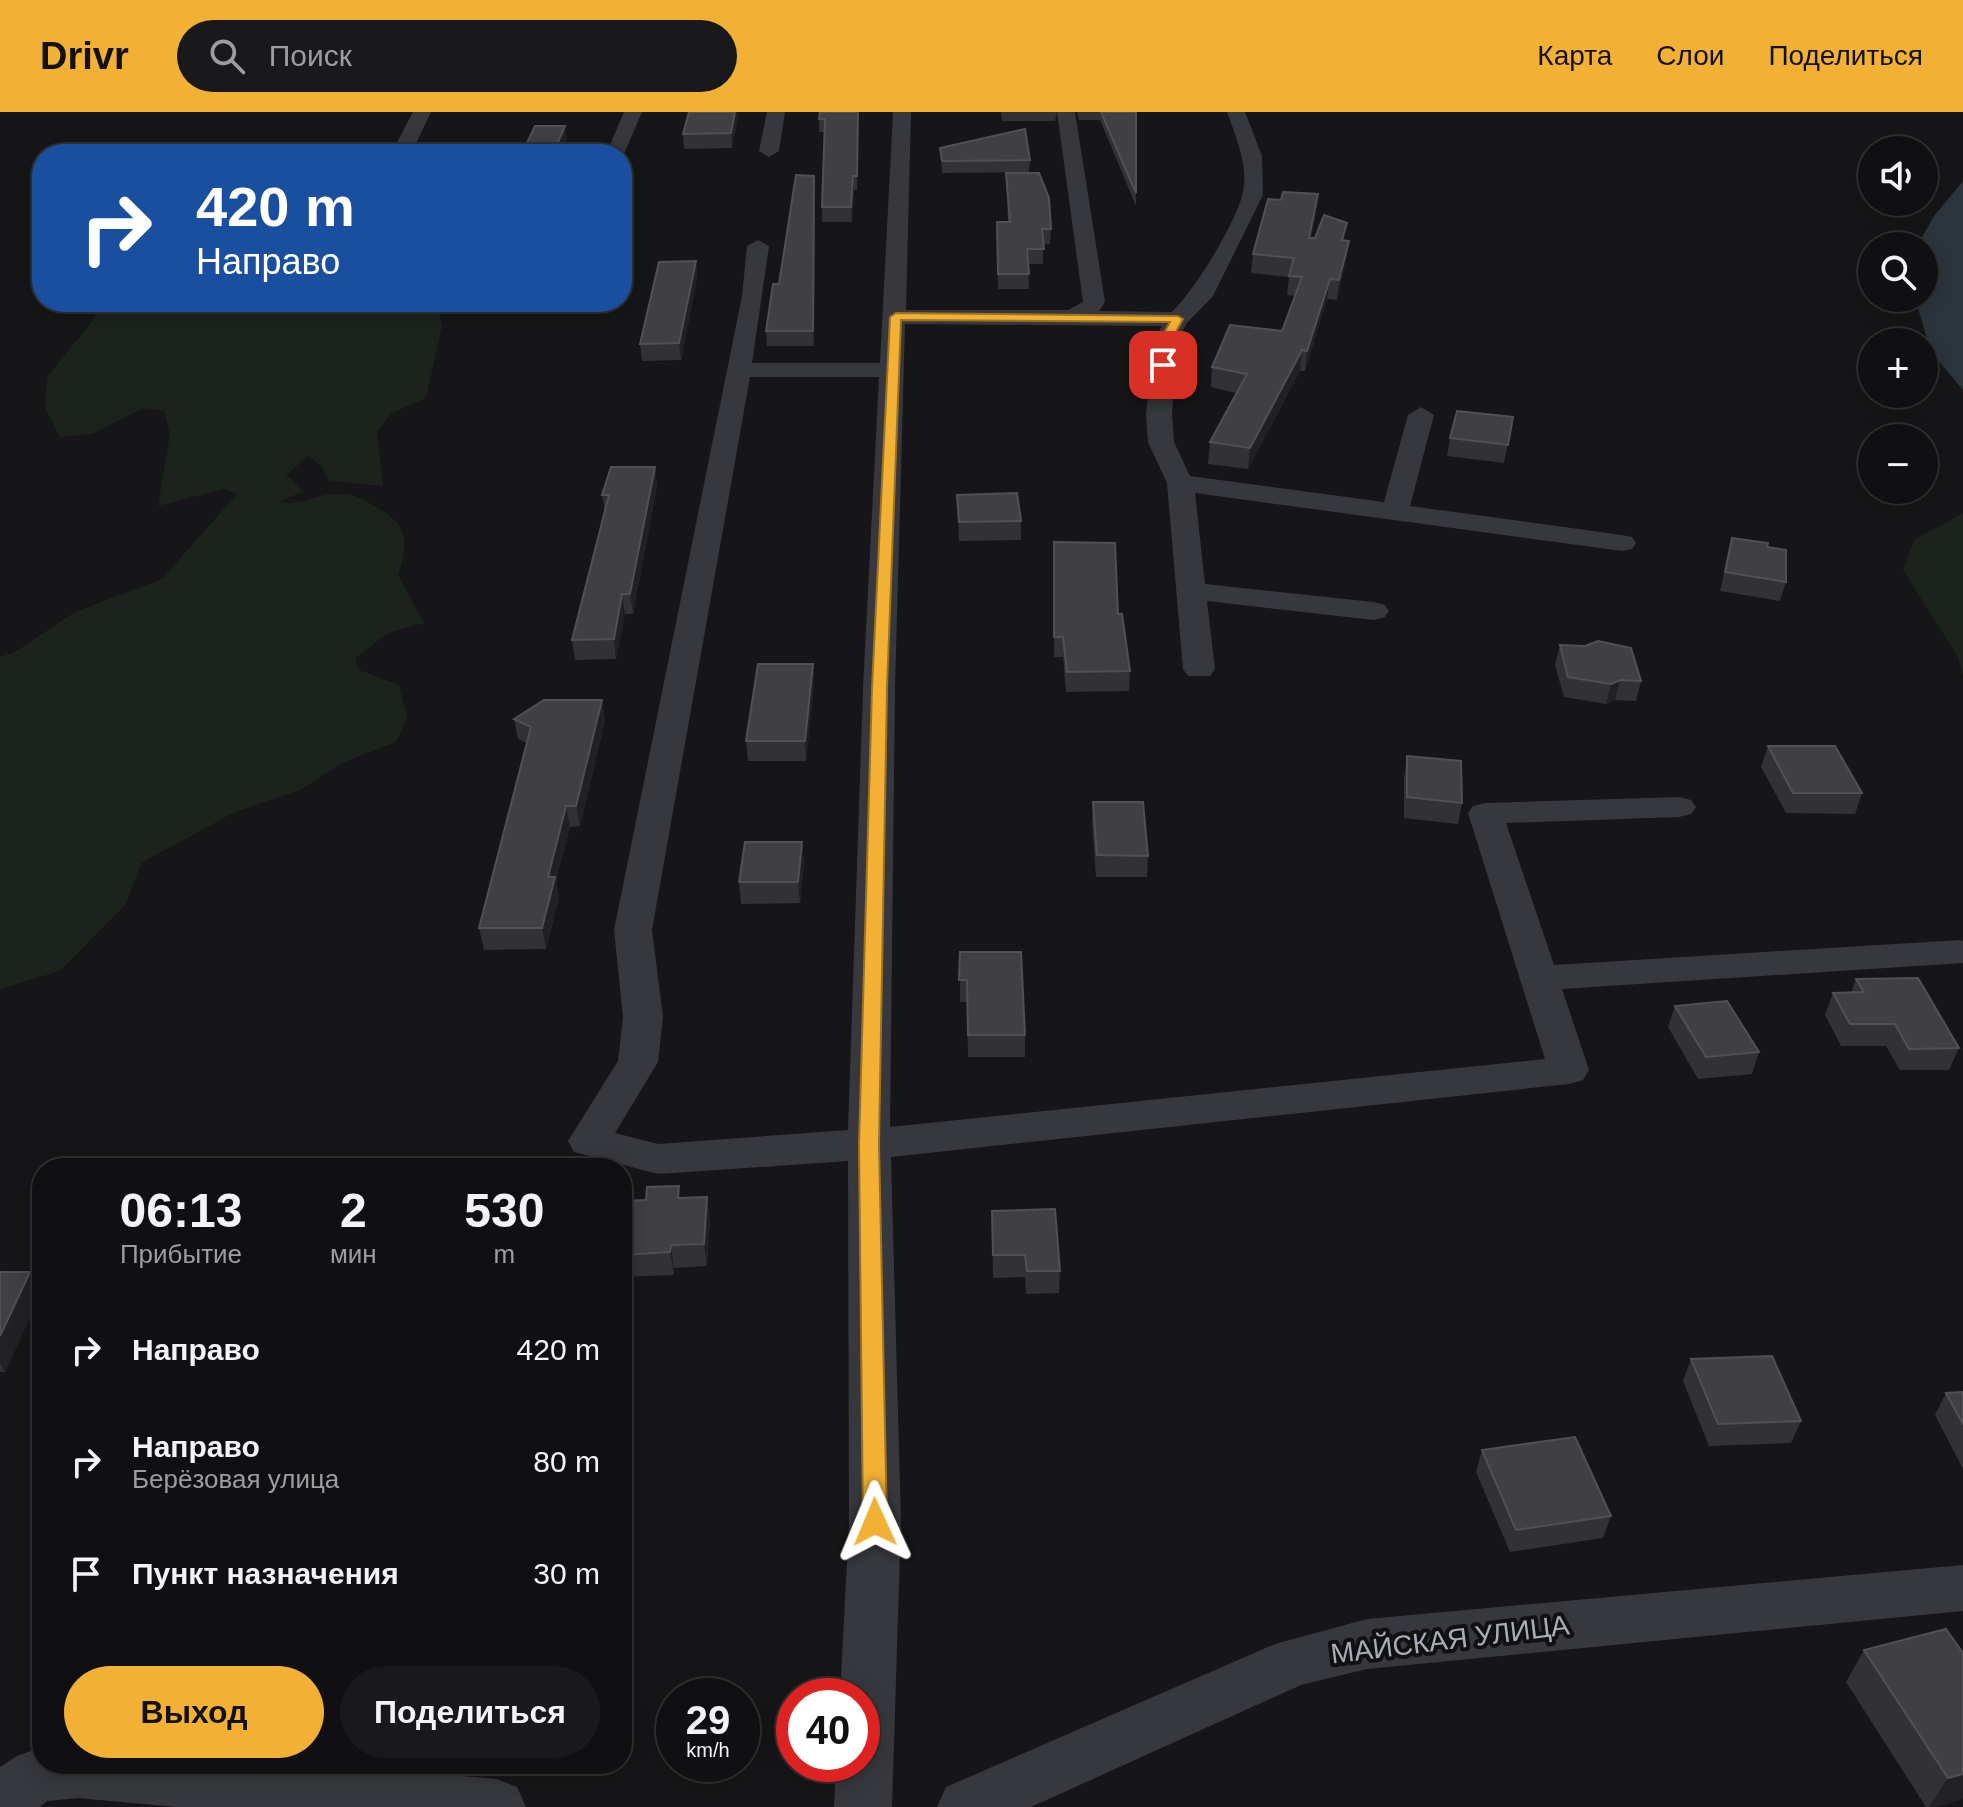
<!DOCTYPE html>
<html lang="ru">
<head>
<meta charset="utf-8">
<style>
	:root { --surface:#101012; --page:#19191b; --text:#f1f3f6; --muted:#9c9d9f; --line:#303032; --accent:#f2b134 }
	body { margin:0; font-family:Arial,sans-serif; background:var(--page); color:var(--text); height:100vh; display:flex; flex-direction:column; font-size:30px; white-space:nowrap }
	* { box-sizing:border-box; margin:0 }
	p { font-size:26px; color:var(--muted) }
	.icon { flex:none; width:44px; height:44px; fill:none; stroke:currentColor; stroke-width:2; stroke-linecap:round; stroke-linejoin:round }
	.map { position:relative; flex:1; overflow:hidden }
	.sheet { position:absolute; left:32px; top:1046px; width:600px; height:616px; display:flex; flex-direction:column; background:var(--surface); border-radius:32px; box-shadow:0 4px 20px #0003,0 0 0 2px var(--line) }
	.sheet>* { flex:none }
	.banner { position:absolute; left:32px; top:32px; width:600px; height:168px; border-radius:32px; box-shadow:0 4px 20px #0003,0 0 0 2px var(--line); background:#1a4fa0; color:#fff; overflow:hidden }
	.controls { position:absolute; left:1858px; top:24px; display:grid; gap:16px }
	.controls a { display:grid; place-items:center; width:80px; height:80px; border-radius:50%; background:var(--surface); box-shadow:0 4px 20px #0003,0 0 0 2px var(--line); font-size:40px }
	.speed { position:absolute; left:656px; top:1566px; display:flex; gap:16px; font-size:40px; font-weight:700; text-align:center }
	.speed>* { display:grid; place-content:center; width:104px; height:104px; border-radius:50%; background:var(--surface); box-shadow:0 4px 20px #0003,0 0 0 2px var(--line); line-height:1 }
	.speed small { font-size:20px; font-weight:400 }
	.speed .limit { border:12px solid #d22; background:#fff; color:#111 }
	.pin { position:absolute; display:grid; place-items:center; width:68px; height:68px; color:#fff; margin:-34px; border-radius:16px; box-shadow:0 4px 12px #0006 }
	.me { position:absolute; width:88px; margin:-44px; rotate:359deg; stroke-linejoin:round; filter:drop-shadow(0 0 6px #0008) }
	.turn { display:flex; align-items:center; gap:28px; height:168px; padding:0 32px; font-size:36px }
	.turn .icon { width:104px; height:104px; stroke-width:2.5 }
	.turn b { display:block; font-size:56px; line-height:68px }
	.eta { display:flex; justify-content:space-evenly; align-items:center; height:136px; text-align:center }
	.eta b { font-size:48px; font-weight:700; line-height:56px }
	.primary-button { display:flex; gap:16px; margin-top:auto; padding:16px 32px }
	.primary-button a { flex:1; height:92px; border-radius:48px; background:var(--accent); color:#111; font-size:32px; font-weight:700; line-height:92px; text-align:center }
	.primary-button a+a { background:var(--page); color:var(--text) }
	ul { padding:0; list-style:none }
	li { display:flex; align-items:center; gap:24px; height:112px; padding:0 32px }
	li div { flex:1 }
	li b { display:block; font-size:30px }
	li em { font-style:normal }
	header { display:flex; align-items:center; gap:48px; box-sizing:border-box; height:112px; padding:0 40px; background:var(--accent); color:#111 }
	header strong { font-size:38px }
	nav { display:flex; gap:44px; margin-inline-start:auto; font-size:28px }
	.search { width:560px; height:72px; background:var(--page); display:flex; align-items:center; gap:20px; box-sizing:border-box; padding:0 28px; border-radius:44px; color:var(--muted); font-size:30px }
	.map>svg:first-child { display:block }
	.green { fill:#1c231d }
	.water { fill:#2c353c }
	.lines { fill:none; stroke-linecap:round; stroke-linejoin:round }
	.minor { fill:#37383d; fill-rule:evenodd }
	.wall { fill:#323236 }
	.shaded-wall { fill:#212124 }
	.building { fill:#3f3f44; stroke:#4f5156; stroke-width:2 }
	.route { fill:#f2b134; stroke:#9d7322; stroke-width:2 }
	.labels { text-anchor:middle; stroke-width:8; stroke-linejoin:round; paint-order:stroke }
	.near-street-label { font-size:28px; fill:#a8adb8; stroke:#111113 }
</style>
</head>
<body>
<header>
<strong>Drivr</strong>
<div class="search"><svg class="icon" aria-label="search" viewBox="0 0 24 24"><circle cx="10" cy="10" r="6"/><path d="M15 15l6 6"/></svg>Поиск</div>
<nav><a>Карта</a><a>Слои</a><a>Поделиться</a></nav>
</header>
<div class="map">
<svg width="1963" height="1695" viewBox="0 0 1963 1695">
	<rect width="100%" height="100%" fill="#161618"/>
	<path class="green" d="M96 190H429L439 197 442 214 426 286 392 301 377 319 383 374 329 369 321 353 308 344 286 363 303 379 280 390C297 395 317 382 335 382 350 381 360 386 371 392 406 411 411 425 398 463L424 511 388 521 355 546 359 558 399 573 407 605 396 630 344 650 300 678 235 700 141 751 126 792 60 859 0 877V545L15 540 75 500 162 467 237 382 223 377 158 394 170 323 164 299 143 296 92 322 60 325 45 295 47 265 98 202Z
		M1963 401V564L1958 545 1903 458 1914 428Z"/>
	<path class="water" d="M1963 69V278L1931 240 1915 186H1924V134H1917L1934 104Z"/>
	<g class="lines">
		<path class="minor" d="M413 0H431L411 42H391Z
			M624 0H642L622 46V42H606Z
			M767 0H785L779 39 769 45 759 39Z
			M893 0H911L906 198H1068L1083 190 1057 0H1075L1105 190 1099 199 1172 200C1194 179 1234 114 1242 84 1250 57 1236 25 1227 0H1245L1262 44 1263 83 1213 184 1187 211 1177 229 1172 303 1174 330 1190 364 1384 390 1408 303 1421 295 1434 303 1410 394 1622 423 1632 425 1636 431 1632 437 1622 439 1195 381 1205 472 1374 490 1385 493 1389 499 1385 505 1374 508 1207 489 1215 557 1210 564H1188L1183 557 1167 371 1148 330 1146 303 1153 229 1162 214 905 212 895 576 890 1015 1545 947 1468 701 1473 694 1485 691 1679 685 1691 688 1696 695 1691 702 1679 705 1506 711 1554 853 1960 828 1963 829V851L1562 877 1589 958 1583 968 1569 972 891 1045 901 1410 892 1695H834L836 1652H862V1584H840L849 1410 848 1049 658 1062 574 1040 568 1029 618 949 623 905 614 818 742 184 747 134 758 128 769 134 752 251H880ZM750 265H879L863 576 848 1018 658 1032 615 1021 658 950 663 905 652 818Z
			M1963 1453V1499L1367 1557 1301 1573 1031 1695H937L946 1675 1275 1532 1367 1507Z
			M42 1635V1652H321L497 1667 517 1675 526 1695H176L78 1686 47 1689 40 1695H0V1655L17 1644Z"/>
	</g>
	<path class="wall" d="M739 0 732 36 684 37 683 22Z
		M858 0 857 78H854L852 110H822V95L824 20H819V7Z
		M1001 0H1057L1055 9H1002Z
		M1077 0H1136V94L1100 8H1079Z
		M940 36 1030 48 1029 60 942 61Z
		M1006 61 1051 117 1050 132H1043V152H1028L1029 177H998L997 110H1008Z
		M815 78 814 234H767L766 219 779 172Z
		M1281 88 1316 101 1311 126 1349 129 1346 148 1337 188 1327 187 1305 259H1300L1248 357 1208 352 1210 330 1236 281 1211 275 1212 255 1282 219 1295 184 1287 183 1289 165 1251 161 1253 142Z
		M696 149 697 166 681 248 642 249 640 232Z
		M1513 305 1504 351 1447 344 1450 326Z
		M655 355 657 374 633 502H625L616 547 575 548 572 528 605 401 602 383Z
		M957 383 1021 409V428L959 429Z
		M1732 426 1786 470 1780 489 1720 479Z
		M1054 449 1118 502 1130 559 1129 579 1066 580 1063 545H1054Z
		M1560 533 1641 569 1636 589 1615 588 1606 592 1564 585 1555 553Z
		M813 552 814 572 806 649H748L746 629Z
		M602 588 605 609 580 714 570 715 556 768 559 786 546 837 484 838 479 816 527 631 518 627 514 607Z
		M1768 634 1862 681 1855 702 1786 701 1761 655Z
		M1407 644 1462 691 1458 712 1404 706V665Z
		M1093 690 1148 744 1147 765H1096L1092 711Z
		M802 730 804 751 800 791 741 792 739 770Z
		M960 840 1025 923V945H968L967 890H960Z
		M1856 867 1959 936 1949 958H1900L1886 934H1841L1825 903 1833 881H1851Z
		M1675 894 1759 940 1752 962 1698 967 1668 915Z
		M707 1085 710 1107 707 1154 674 1156V1163L622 1165V1089Z
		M992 1099 1060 1159 1059 1181 1026 1182 1025 1165 993 1166Z
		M0 1160H30L41 1182 5 1260H0Z
		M1691 1247 1801 1309 1791 1331 1709 1334 1683 1269Z
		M1963 1280V1357L1935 1303 1946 1281Z
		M1482 1338 1611 1404 1603 1426 1510 1440 1476 1360Z
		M1864 1538 1963 1541V1687L1935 1695H1926L1846 1570Z"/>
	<path class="shaded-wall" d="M735 0H739L732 36 731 21Z
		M565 14 567 28 561 42H553Z
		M814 64 815 78 814 234 813 219Z
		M853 64 854 78 852 110 851 95Z
		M1318 82 1316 101 1307 145 1309 126Z
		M1349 129 1346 148 1337 188 1339 168Z
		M696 149 697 166 681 248 679 231Z
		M1330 167 1327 187 1305 259 1307 239Z
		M1302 238 1300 259 1248 357 1250 336Z
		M655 355 657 374 633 502 630 482Z
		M622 482 625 502 616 547 614 527Z
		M813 552 814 572 806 649 805 629Z
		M1620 568 1615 588 1606 592 1611 572Z
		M602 588 605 609 580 714 576 694Z
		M566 694 570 715 556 768 559 786 546 837 542 816 548 765Z
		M802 730 804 751 800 791 798 770Z
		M707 1085 710 1107 707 1154 704 1132Z
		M671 1133 674 1156V1163L670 1140Z
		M30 1160 41 1182 5 1260 0 1251V1224Z
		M1963 1662V1687L1935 1695H1929L1948 1666Z"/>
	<path class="building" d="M689 0H735L731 21 683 22Z
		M820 0H858L857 64H853L851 95H822L825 7H819Z
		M1101 0H1136V81Z
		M535 14H565L553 42H512L518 31H527Z
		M1025 17 1030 48 942 49 940 36Z
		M1006 61H1039L1049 86 1051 117H1042L1044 137H1027L1029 162H998L997 110H1010Z
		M796 63 814 64 813 219H766L773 172H779Z
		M1283 80 1318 82 1309 126H1315L1324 103 1347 111 1342 128 1349 129 1339 168 1330 167 1307 239 1302 238 1250 336 1210 330 1247 262 1212 255 1230 213 1282 219 1302 165 1289 164 1294 146 1253 142 1268 87 1281 88Z
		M696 149 679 231 640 232 659 150Z
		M1457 299 1513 305 1508 333 1450 326Z
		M611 355H655L630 482H622L614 527 572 528 609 383H602Z
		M1017 381 1021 409 959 410 957 383Z
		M1732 426 1768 431 1767 435 1786 438V470L1725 460Z
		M1054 430 1115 431 1118 502H1122L1130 559 1067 560 1063 525H1054Z
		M1598 529 1631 536 1641 569 1620 568 1611 572 1568 565 1560 533 1585 534Z
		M758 552H813L805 629H746Z
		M544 588H602L576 694H566L548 765H555L542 816H479L531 615 514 607Z
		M1768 634H1835L1862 681H1793Z
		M1407 644 1461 649 1462 691 1407 685Z
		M1093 690H1143L1148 744 1097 743Z
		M745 730H802L798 770H739Z
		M960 840H1021L1025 923H968L967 868H959Z
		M1918 866 1959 936 1909 937 1895 912H1850L1833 881 1864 880 1856 867Z
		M1727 889 1759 940 1706 945 1675 894Z
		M679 1074 678 1086 707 1085 704 1132 671 1133 670 1140 622 1143V1089L646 1088 647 1075Z
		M1055 1097 1060 1159H1027L1025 1143H993L992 1099Z
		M0 1160H30L0 1224Z
		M1772 1244 1801 1309 1718 1312 1691 1247Z
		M1963 1280V1312L1946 1281Z
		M1575 1325 1611 1404 1516 1418 1482 1338Z
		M1946 1517 1963 1541V1662L1948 1666 1864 1538Z"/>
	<path class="route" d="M896 201 1178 204 1183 207 1171 229 1169 253 1163 257 1157 253 1159 229 1170 210 901 208 887 576 879 1032 887 1410 884 1418 875 1421 867 1418 863 1410 859 1032 872 576 890 205Z"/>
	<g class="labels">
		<g class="near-street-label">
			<text transform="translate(1450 1527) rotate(-7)" y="10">МАЙСКАЯ УЛИЦА</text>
		</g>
	</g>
</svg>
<div class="controls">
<a><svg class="icon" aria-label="sound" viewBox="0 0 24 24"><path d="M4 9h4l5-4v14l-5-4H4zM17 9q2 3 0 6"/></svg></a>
<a><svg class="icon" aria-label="search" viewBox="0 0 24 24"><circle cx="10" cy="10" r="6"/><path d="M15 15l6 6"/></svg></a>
<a>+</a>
<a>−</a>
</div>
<div class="speed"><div>29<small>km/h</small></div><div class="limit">40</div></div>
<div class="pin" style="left:1163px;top:253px;background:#d93025"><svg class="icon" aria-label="arrive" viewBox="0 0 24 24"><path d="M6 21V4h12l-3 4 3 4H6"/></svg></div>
<svg class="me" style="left:875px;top:1410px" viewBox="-20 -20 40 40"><path d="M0-17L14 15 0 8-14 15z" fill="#f2b134" stroke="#fff" stroke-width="4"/></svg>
<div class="banner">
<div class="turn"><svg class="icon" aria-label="right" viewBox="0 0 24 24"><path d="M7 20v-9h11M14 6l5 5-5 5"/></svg><div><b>420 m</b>Направо</div></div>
</div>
<section class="sheet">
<div class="eta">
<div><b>06:13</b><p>Прибытие</p></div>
<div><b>2</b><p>мин</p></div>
<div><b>530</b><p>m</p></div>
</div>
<ul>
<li><svg class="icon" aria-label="right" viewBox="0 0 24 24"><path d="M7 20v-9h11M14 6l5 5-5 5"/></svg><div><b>Направо</b></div><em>420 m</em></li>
<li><svg class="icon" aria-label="right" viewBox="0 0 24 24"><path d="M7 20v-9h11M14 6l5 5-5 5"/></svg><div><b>Направо</b><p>Берёзовая улица</p></div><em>80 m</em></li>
<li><svg class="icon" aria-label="arrive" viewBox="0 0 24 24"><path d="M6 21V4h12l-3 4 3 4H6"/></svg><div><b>Пункт назначения</b></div><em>30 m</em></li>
</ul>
<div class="primary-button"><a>Выход</a><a>Поделиться</a></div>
</section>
</div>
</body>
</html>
